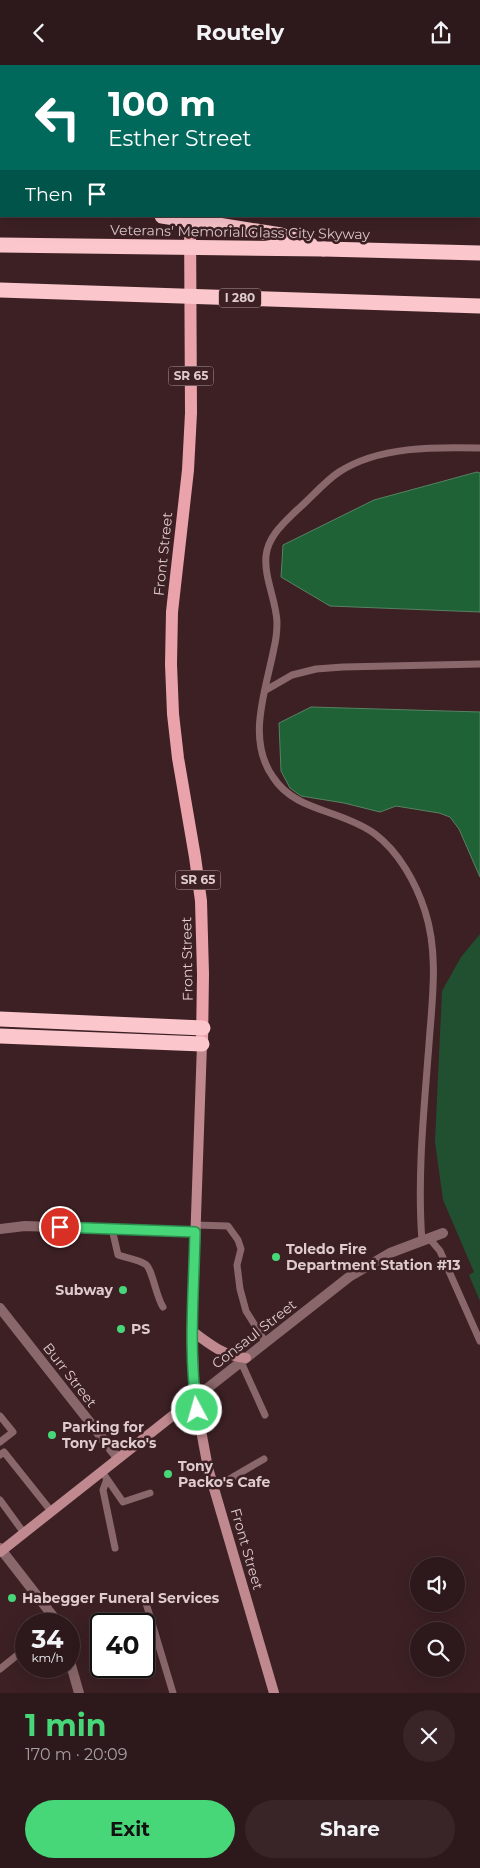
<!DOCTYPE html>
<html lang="en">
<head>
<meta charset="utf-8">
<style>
	:root { --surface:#2d181b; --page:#392528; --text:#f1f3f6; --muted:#a7a0a3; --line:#48373a; --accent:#47d779 }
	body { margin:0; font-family:Montserrat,sans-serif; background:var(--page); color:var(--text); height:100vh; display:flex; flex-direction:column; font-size:19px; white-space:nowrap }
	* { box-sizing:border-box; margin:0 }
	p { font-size:16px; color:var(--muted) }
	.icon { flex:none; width:28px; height:28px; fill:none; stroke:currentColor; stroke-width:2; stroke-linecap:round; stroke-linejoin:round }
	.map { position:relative; height:1628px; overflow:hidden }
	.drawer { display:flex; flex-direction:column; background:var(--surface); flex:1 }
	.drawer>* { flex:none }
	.guide { position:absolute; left:0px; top:0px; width:480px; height:152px; box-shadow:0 5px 20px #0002,0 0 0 1px var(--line); background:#00695c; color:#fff; overflow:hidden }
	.tools { position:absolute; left:410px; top:1492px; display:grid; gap:10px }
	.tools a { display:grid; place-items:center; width:55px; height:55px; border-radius:50%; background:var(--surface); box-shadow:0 5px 20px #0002,0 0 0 1px var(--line); font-size:25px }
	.speed { position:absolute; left:15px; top:1548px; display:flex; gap:10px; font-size:25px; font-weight:700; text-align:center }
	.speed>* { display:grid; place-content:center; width:65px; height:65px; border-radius:50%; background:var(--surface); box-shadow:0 5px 20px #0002,0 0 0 1px var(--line); line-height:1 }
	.speed small { font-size:12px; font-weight:400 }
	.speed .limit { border:2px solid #111; border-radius:8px; background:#fff; color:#111 }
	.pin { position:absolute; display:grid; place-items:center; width:42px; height:42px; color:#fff; margin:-21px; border:2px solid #fff; border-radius:50%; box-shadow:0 1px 5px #0007 }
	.me { position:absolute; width:55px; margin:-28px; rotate:354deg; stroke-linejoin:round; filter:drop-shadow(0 0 4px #0008) }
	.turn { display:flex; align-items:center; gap:18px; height:105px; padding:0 25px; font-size:22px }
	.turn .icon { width:65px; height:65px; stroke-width:2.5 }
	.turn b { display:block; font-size:35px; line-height:42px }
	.then { display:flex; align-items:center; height:48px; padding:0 25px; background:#0003; gap:10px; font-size:19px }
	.round { display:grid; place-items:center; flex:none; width:52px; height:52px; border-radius:26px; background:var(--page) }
	.overview { display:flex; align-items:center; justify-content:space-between; height:85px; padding:0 25px }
	h1 { font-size:30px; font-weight:700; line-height:38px; color:var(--accent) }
	.action { display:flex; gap:10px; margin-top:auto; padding:10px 25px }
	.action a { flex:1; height:58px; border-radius:30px; background:var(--accent); color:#111; font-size:20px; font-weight:700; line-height:58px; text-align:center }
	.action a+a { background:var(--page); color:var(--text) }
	header { display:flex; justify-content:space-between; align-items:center; height:65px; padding:0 25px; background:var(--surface); font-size:22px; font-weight:700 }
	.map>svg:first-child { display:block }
	.green { fill:#20502f }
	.water { fill:#1e6235; stroke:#588263 }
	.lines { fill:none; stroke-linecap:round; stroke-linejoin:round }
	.lane { stroke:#8a676b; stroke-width:7 }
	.street { stroke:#8a676b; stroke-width:10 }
	.secondary { stroke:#c0898f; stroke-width:10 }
	.primary { stroke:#eaa3ab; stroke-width:12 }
	.highway { stroke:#fbc6cc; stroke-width:15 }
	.highway-bridge { stroke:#fbc6cc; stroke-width:15 }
	.route-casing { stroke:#2e8c4f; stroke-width:12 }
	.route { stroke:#47d779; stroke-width:9 }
	.poi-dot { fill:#47d779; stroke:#3c2024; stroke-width:2 }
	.labels { text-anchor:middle; stroke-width:5; stroke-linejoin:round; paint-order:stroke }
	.shield { fill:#3c2024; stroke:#ae989a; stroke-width:1 }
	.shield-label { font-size:12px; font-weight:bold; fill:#dfcbcd }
	.street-label { font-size:14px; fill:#dfcbcd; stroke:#3c2024 }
	.poi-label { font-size:14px; font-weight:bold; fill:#dfcbcd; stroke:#3c2024; text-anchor:start }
</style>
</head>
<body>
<header><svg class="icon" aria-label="back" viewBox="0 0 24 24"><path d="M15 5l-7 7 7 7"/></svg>Routely<svg class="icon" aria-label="share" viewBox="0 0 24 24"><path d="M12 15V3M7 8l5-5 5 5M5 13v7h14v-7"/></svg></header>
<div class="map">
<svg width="480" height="1628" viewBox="0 0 480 1628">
	<rect width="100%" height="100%" fill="#3c2024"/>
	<path class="green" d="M0 0H165L1 1 0 94Z
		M203 0H480V88L479 1Z
		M480 869V1236L469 1210 474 1207 443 1135 435 1077 442 926 461 892Z"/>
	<path class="water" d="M477 407 480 408V547L330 541 281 512 283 480 374 435Z
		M311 642 480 647V812L459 764 450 752 439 748 396 741 380 747 344 738 301 731 290 723 281 706 279 658Z"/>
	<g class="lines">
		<path class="lane" d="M266 625 292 610 316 604 343 602 480 599
			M196 1160 228 1161 238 1175 241 1184 237 1200 240 1224 246 1246 266 1278
			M112 1164 118 1190C127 1193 137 1194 145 1199 152 1202 156 1232 163 1242
			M429 1173 440 1186 480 1276
			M422 1176C417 1112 424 1044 429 979 432 936 439 889 425 846 416 818 399 787 375 769 363 760 347 754 333 749 310 741 287 734 273 712 246 674 266 625 274 583 276 575 277 565 277 557 276 535 264 513 266 491 268 471 284 458 297 445 311 433 324 417 339 407 379 381 435 382 480 383
			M241 1297 265 1350
			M0 1351 13 1367 0 1377
			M0 1390 4 1387 51 1446
			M105 1411 123 1437 150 1428
			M107 1414 103 1425 115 1483
			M214 1423 264 1394
			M0 1435 24 1468
			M146 1538 173 1628
			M0 1604 26 1583"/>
		<path class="street" d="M0 1164 25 1161 195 1167
			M0 1243 118 1393
			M195 1333 349 1212 390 1188 443 1168
			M0 1483 59 1559
			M69 1593 79 1628"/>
		<path class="secondary" d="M189 1V0
			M202 979 192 1266 195 1333 208 1403 274 1628
			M192 1266C209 1279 224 1291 246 1293
			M0 1487 195 1333"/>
		<path class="primary" d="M479 113H480
			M190 151 191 348 188 405 172 547 171 599 173 649 178 693 195 792 201 836 203 909 202 979"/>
		<path class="highway" d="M0 103H1
			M0 132H1
			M324 184 480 188
			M0 954 203 963
			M0 971 202 979"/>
		<path class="highway-bridge" d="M162 151 281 170 311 180
			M0 180 324 184
			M0 225 480 241"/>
	</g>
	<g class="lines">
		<g class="route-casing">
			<path id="route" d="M60 1162 195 1167C194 1226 188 1286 197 1345"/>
		</g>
		<use href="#route" class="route"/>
	</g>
	<g class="poi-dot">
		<circle cx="276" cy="1192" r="5"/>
		<circle cx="123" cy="1225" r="5"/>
		<circle cx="121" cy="1264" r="5"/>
		<circle cx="52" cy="1370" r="5"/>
		<circle cx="168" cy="1409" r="5"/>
		<circle cx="12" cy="1533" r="5"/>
	</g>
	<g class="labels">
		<g class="shield">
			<rect x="219" y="223.5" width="42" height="19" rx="4"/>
			<rect x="168.5" y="301.5" width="45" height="19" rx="4"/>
			<rect x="175.5" y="805.5" width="45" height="19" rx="4"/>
		</g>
		<g class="shield-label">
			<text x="240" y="237">I 280</text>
			<text x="191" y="315">SR 65</text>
			<text x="198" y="819">SR 65</text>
		</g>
		<g class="street-label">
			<text transform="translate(240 167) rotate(1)" y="5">Veterans' Memorial Glass City Skyway</text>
			<text transform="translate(163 489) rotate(-84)" y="5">Front Street</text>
			<text transform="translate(187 894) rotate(-91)" y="5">Front Street</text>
			<text transform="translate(254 1269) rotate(-38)" y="5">Consaul Street</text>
			<text transform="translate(70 1310) rotate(52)" y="5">Burr Street</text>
			<text transform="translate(247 1484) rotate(74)" y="5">Front Street</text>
		</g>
		<g class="poi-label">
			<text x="286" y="1189">Toledo Fire<tspan x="286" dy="16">Department Station #13</tspan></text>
			<text x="113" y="1230" text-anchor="end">Subway</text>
			<text x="131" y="1269">PS</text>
			<text x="62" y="1367">Parking for<tspan x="62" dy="16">Tony Packo's</tspan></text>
			<text x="178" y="1406">Tony<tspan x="178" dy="16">Packo's Cafe</tspan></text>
			<text x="22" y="1538">Habegger Funeral Services</text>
		</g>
	</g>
</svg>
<div class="tools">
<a><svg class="icon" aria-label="sound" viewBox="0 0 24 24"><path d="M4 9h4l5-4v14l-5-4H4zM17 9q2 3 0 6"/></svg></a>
<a><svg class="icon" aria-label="search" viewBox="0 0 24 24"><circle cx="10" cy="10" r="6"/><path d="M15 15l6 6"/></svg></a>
</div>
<div class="speed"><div>34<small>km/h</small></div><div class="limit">40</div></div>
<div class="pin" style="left:60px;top:1162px;background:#d93025"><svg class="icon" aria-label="arrive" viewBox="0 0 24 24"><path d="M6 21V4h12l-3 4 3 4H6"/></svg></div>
<svg class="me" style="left:197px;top:1345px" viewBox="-20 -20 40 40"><circle r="17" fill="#47d779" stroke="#fff" stroke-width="3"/><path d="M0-11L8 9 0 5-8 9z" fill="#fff"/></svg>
<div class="guide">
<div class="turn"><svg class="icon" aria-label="left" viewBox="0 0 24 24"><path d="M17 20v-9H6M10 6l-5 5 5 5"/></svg><div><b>100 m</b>Esther Street</div></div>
<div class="then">Then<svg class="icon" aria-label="arrive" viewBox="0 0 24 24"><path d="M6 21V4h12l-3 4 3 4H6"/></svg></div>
</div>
</div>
<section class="drawer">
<div class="overview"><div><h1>1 min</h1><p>170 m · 20:09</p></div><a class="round"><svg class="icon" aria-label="close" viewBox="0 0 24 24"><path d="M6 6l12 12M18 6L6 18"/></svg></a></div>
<div class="action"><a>Exit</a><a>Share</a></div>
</section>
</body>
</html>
